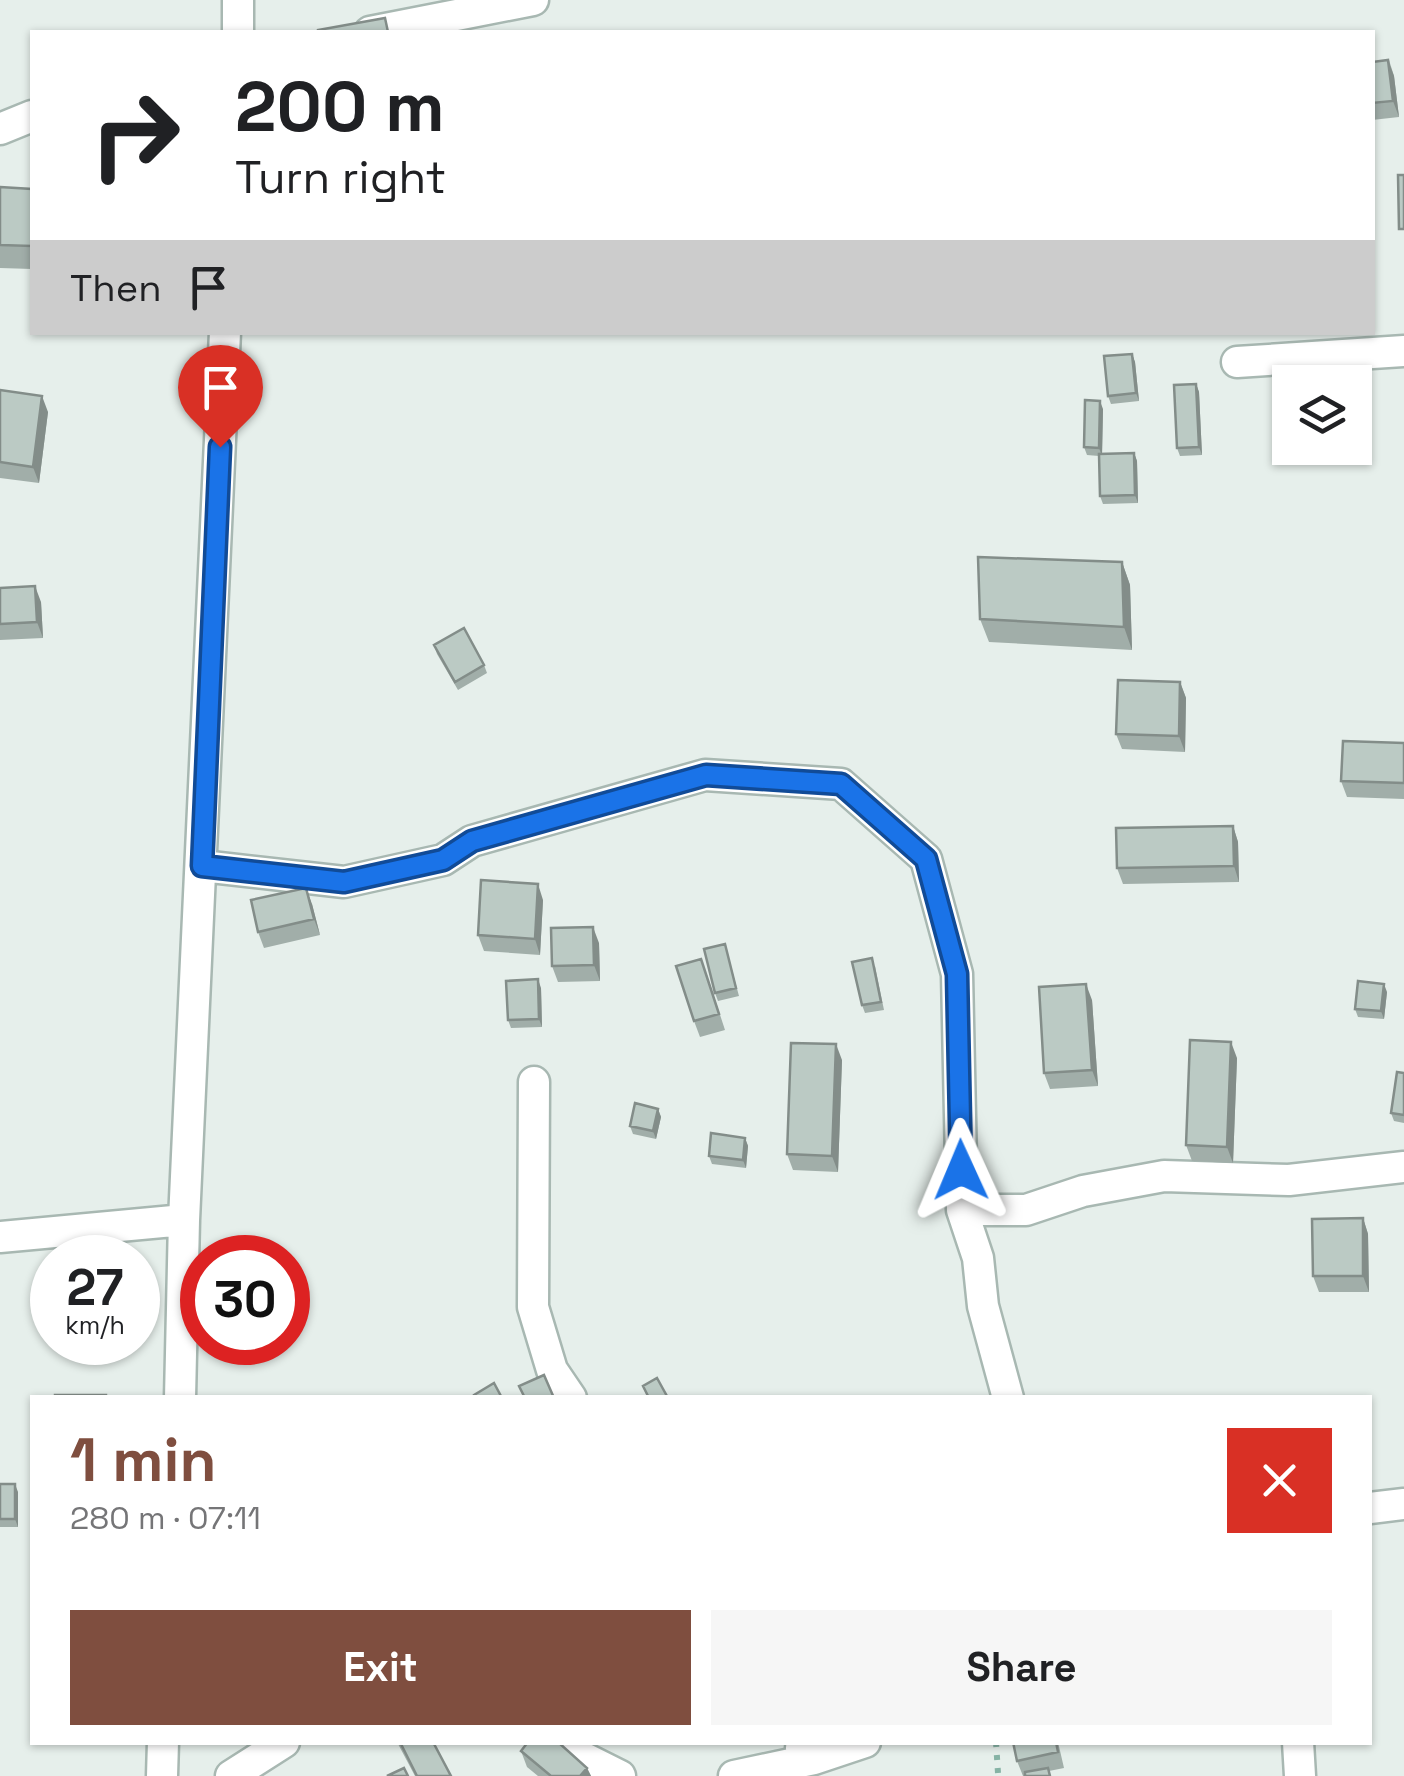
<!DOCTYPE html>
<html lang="en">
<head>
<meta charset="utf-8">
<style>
	:root { --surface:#fff; --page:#f6f6f6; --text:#202124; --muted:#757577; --accent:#7f4e3f }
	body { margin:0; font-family:"Space Grotesk",sans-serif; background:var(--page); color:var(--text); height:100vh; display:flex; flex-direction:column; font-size:38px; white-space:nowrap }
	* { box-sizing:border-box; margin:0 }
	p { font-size:32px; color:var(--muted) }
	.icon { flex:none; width:55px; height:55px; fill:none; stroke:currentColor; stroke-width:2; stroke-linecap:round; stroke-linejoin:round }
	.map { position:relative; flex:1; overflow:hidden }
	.side { position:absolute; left:30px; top:1395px; width:1342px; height:350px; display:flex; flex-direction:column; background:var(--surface); border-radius:0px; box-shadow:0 2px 8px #0004 }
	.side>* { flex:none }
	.top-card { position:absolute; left:30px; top:30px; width:1345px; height:305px; border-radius:0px; box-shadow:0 2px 8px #0004; background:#fff; color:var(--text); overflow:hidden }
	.controls { position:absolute; left:1272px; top:365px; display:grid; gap:20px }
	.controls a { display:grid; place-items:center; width:100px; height:100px; border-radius:0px; background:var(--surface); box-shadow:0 2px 8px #0004; font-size:50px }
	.speed { position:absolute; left:30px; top:1235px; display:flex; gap:20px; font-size:50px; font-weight:700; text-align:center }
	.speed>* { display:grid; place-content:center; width:130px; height:130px; border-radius:50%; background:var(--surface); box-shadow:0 2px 8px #0004; line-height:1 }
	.speed small { font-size:25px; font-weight:400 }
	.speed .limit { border:15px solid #d22; background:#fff; color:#111 }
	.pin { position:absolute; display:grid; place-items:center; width:85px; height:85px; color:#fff; margin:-102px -42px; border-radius:50% 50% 50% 0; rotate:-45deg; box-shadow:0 0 10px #0007 }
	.pin .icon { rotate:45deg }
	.me { position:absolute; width:110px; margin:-55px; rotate:359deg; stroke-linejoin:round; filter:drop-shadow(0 0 8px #0008) }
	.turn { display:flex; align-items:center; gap:35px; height:210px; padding:0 40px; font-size:45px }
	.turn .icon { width:130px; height:130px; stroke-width:2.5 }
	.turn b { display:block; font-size:70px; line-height:85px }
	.then { display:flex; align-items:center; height:95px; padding:0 40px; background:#0003; gap:20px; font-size:38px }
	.round { display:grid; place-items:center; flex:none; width:105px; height:105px; border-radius:0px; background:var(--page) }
	.overview { display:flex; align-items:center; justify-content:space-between; height:170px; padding:0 40px }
	h1 { font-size:60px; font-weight:700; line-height:75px; color:var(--accent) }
	.button { display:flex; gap:20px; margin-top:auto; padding:20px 40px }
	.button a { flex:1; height:115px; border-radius:0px; background:var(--accent); color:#fff; font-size:40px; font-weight:700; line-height:115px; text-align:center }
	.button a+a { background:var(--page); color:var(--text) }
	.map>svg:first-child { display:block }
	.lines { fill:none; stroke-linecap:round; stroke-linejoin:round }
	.minor-casing { stroke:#a8b8b2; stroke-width:35 }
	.path { stroke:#86b3a5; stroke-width:6; stroke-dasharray:5 8; stroke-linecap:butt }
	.minor { stroke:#fff; stroke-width:30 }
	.wall { fill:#a1aea9 }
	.shaded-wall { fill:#838d89 }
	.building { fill:#bbcac4; stroke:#838d89; stroke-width:2.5 }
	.route-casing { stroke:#114b97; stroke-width:25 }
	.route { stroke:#1a73e8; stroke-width:18 }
</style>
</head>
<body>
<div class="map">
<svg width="1404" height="1776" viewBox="0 0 1404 1776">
	<rect width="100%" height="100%" fill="#e6efeb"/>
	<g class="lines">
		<g class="minor-casing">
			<path id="minor" d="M238 32V0
				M370 32 533 0
				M0 129 32 116
				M1237 362 1404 351
				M202 866 344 882 443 860 472 841 705 775 841 784 926 859 957 974 962 1210H1026L1083 1191 1164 1176 1289 1180 1404 1167
				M534 1082 533 1307 552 1370 571 1398
				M962 1210 978 1258 983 1306 1008 1398
				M0 1237 184 1220
				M180 1398 184 1220 225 332
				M1370 1508 1404 1504
				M552 1742 620 1776
				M1298 1742 1300 1776
				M801 1748 814 1759 865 1742
				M162 1776 163 1742
				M231 1776 284 1742
				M734 1776 814 1759"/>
		</g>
		<path class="path" d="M996 1742 998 1773"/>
		<use href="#minor" class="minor"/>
	</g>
	<path class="wall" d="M1389 60 1394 76 1399 117 1372 120V62Z
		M0 187 32 189V269L0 268Z
		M1132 354 1135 362 1139 401 1111 404 1108 396Z
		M1196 384 1199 392 1202 455 1180 456 1177 448Z
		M0 390 48 412 39 483 0 478Z
		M1103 409 1102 454 1134 453 1137 461 1138 503 1103 504 1100 496 1099 456 1087 455 1084 447Z
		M1122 562 1130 585 1132 650 989 642 980 619Z
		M0 588 41 602 43 638 0 640Z
		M434 645 484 665 487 673 458 690 437 654Z
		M1180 682 1186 698 1185 752 1122 749 1116 734Z
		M1404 743V799L1347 797 1341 781Z
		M1233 826 1238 842 1239 882 1123 884 1117 868Z
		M543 900 540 955 484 951 478 935Z
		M312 904 320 935 264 948 258 932Z
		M599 943 600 981 558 982 552 966Z
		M725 944 739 996 718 1001 715 993Z
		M875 966 884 1010 865 1013 862 1005Z
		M707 975 725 1030 700 1037 694 1021Z
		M541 988 542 1027 511 1028 508 1020Z
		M1387 992 1384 1019 1358 1017 1355 1009Z
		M1092 1000 1098 1086 1050 1089 1044 1073Z
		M1237 1058 1233 1163 1192 1161 1186 1145Z
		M842 1060 838 1172 793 1170 787 1154Z
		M1404 1073V1123L1394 1121 1391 1113Z
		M658 1109 661 1117 656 1139 633 1134 630 1126Z
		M745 1138 748 1146 746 1168 712 1164 709 1156Z
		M1363 1218 1368 1234 1369 1292H1319L1313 1276Z
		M0 1484 18 1492V1527H0Z
		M397 1742H433L451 1776H415Z
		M1058 1742 1064 1768 1049 1771 1051 1776H1023L1017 1761Z
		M521 1751 587 1768 591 1776H538L527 1767Z"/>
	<path class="shaded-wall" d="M1388 60 1394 76 1399 117 1393 101Z
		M1132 354 1135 362 1139 401 1136 393Z
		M1196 384 1199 392 1202 455 1199 447Z
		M42 396 48 412 39 483 33 467Z
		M1100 401 1103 409 1102 456 1099 448Z
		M1134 453 1137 461 1138 503 1135 495Z
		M1122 562 1130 585 1132 650 1124 627Z
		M35 586 41 602 43 638 37 622Z
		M1180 682 1186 698 1185 752 1179 736Z
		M1233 826 1238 842 1239 882 1234 866Z
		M538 884 543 900 540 955 535 939Z
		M306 888 312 904 320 935 314 919Z
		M593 927 599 943 600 981 594 965Z
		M538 979 541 988 542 1027 539 1019Z
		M1086 984 1092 1000 1098 1086 1092 1070Z
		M1384 984 1387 992 1384 1019 1381 1011Z
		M1231 1042 1237 1058 1233 1163 1227 1147Z
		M836 1044 842 1060 838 1172 832 1156Z
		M658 1109 661 1117 656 1139 653 1131Z
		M745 1138 748 1146 746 1168 743 1160Z
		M1363 1218 1368 1234 1369 1292 1363 1276Z
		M15 1484 18 1492V1527L15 1519Z
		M587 1768 591 1776H580Z"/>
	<path class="building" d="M385 18 388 32H318V30Z
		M1388 60 1393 101 1372 103V62Z
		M1398 175H1404V229H1399Z
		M0 187 32 189V246L0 245Z
		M1132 354 1136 393 1108 396 1104 356Z
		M1196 384 1199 447 1177 448 1174 385Z
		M0 390 42 396 33 467 0 462Z
		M1085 400 1100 401 1099 448 1084 447Z
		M1134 453 1135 495 1100 496 1099 454Z
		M978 557 1122 562 1124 627 980 619Z
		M35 586 37 622 0 624V588Z
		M464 628 484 665 455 682 434 645Z
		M1118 680 1180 682 1179 736 1116 734Z
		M1343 741 1404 743V783L1341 781Z
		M1233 826 1234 866 1117 868 1116 828Z
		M481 880 538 884 535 939 478 935Z
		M306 888 314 919 258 932 251 900Z
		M593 927 594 965 552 966 551 928Z
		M725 944 736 988 715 993 704 949Z
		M872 958 881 1002 862 1005 852 962Z
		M701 959 719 1014 694 1021 676 966Z
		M538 979 539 1019 508 1020 506 981Z
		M1358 981 1384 984 1381 1011 1355 1009Z
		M1086 984 1092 1070 1044 1073 1039 987Z
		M1190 1040 1231 1042 1227 1147 1186 1145Z
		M791 1043 836 1044 832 1156 787 1154Z
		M1397 1072 1404 1073V1115L1391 1113Z
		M635 1103 658 1109 653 1131 630 1126Z
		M711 1133 745 1138 743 1160 709 1156Z
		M1363 1218V1276H1313L1312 1219Z
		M544 1375 554 1398H525L519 1386Z
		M657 1378 668 1398H649L643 1386Z
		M494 1383 502 1398H475L474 1395Z
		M55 1395H106V1398H55Z
		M0 1484H15V1519H0Z
		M400 1742H433L451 1776H417Z
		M528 1742H558L587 1768 580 1776H551L521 1751Z
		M1013 1742H1056L1058 1752 1017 1761Z
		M404 1768 408 1776H387Z
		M1048 1768 1050 1776H1025V1772Z"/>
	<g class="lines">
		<g class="route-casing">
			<path id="route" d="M220 447 202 866 344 882 443 860 472 841 706 775 841 784 926 859 957 974 961 1170"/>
		</g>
		<use href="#route" class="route"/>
	</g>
</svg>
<div class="controls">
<a><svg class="icon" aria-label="layers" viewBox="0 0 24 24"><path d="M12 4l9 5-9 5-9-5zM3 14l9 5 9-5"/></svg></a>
</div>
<div class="speed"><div>27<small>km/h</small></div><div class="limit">30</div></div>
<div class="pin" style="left:220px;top:447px;background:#d93025"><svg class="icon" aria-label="arrive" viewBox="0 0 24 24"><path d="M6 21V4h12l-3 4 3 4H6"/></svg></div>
<svg class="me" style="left:961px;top:1170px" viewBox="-20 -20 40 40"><path d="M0-17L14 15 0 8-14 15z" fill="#1a73e8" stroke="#fff" stroke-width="4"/></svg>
<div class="top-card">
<div class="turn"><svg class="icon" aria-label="right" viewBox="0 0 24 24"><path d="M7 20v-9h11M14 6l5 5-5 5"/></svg><div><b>200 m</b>Turn right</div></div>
<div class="then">Then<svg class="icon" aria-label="arrive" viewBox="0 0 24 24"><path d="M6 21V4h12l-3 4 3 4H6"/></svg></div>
</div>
<section class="side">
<div class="overview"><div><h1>1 min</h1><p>280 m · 07:11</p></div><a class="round" style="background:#d93025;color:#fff"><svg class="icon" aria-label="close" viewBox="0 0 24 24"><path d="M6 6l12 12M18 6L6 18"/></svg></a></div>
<div class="button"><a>Exit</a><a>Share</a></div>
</section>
</div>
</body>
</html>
